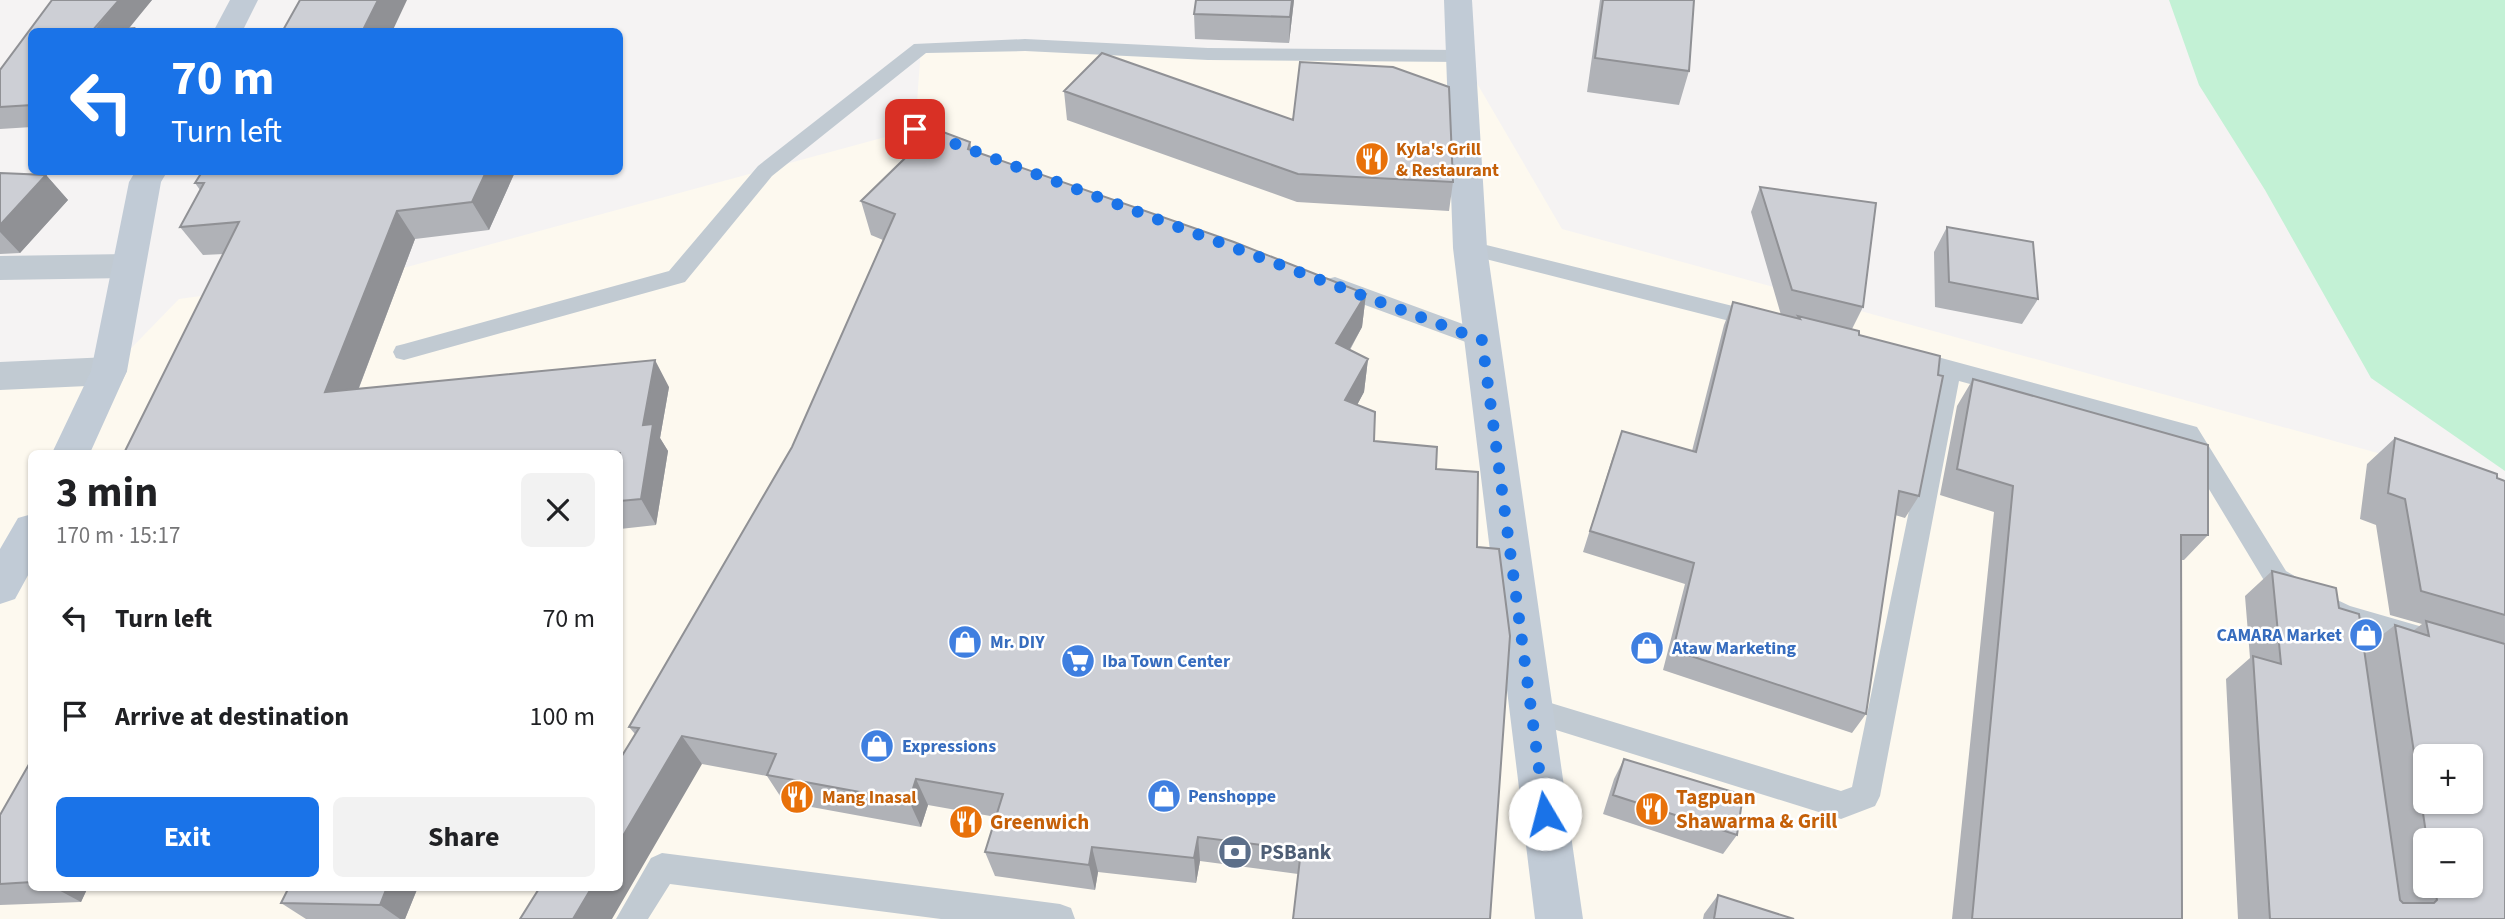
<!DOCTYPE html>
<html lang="en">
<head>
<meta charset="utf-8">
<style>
	:root { --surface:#fff; --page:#f2f2f2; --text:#202124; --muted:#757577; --accent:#1a73e8 }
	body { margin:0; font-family:"Source Sans 3",sans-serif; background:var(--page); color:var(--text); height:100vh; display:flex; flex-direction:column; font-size:26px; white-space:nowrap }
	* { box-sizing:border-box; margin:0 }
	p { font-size:23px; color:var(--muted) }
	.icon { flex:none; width:38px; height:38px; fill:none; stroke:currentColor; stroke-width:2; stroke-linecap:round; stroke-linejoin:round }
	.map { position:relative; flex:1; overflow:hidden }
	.panel { position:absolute; left:28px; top:450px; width:595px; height:441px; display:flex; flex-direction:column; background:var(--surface); border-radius:10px; box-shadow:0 2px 5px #0004 }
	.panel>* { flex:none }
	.guide { position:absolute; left:28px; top:28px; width:595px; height:147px; border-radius:10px; box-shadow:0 2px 5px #0004; background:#1a73e8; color:#fff; overflow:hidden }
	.fabs { position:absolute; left:2413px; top:744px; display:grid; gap:14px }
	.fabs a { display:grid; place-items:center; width:70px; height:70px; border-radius:10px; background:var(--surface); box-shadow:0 2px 5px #0004; font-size:35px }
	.pin { position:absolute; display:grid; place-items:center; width:60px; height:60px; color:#fff; margin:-30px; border-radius:14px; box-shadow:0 4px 10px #0006 }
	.me { position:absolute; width:77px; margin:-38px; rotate:352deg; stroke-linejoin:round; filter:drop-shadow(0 0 5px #0008) }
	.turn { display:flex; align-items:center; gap:24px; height:147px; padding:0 28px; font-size:32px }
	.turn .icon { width:91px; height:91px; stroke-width:2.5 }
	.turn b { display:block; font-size:49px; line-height:60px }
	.round { display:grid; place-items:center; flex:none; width:74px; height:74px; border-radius:10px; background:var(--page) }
	.overview { display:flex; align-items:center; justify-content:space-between; height:119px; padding:0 28px }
	h1 { font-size:42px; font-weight:700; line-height:52px }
	.primary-button { display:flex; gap:14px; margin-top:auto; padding:14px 28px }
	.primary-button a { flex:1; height:80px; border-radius:10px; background:var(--accent); color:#fff; font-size:28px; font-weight:700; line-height:80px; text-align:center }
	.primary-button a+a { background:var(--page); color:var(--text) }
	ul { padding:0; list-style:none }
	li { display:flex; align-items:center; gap:21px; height:98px; padding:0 28px }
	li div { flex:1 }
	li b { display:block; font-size:26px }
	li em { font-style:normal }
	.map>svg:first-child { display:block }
	.commercial { fill:#fdf9ef; fill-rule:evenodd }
	.green { fill:#c3f1d5 }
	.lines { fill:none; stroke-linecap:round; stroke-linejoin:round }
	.lane { fill:#c1cad2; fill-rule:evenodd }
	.street { fill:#c1cad2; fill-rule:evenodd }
	.secondary { fill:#c1cbd6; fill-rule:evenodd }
	.wall { fill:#b0b2b7; fill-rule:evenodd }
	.shaded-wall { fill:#909195 }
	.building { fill:#cdcfd5; stroke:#909195; stroke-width:2; fill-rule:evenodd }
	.route { stroke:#1a73e8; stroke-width:12; stroke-dasharray:0 21.6 }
	.labels { text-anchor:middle; stroke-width:5; stroke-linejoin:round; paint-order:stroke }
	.food-label { font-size:18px; font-weight:bold; fill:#c56008; stroke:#fff; text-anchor:start }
	.shop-label { font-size:18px; font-weight:bold; fill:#366cbe; stroke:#fff; text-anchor:start }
	.near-food-label { font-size:21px; font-weight:bold; fill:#c56008; stroke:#fff; text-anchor:start }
	.near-service-label { font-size:21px; font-weight:bold; fill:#4e5e75; stroke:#fff; text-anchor:start }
</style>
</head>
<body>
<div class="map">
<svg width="2505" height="919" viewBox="0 0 2505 919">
	<rect width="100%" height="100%" fill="#f5f3f3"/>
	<path class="commercial" d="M921 48 1461 56 1562 229 2505 488V919H0V378L109 371 179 299 407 267 915 129ZM32 453H620V887H32ZM2426 756H2471V802H2426ZM2426 840H2471V886H2426Z"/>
	<path class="green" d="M2169 0H2505V471L2371 378 2265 190 2199 85Z"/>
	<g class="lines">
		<path class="lane" d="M1025 39 1208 48 1461 50 1470 56 1461 62 1208 60 1025 51 926 53 772 176 685 282 404 360 396 358 393 352 396 346 404 344 669 271 758 166 914 44Z
			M915 123 967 140 970 145 967 150 960 151 908 133 905 129 908 125Z
			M1470 241 1761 313 1769 315 1772 321 1769 327 1761 329 1462 253 1459 248 1462 243Z
			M1335 277 1490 334 1493 340 1490 346 1482 348 1327 291 1324 285 1327 279Z
			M1908 349 2197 427 2286 571 2305 582 2309 590 2305 598 2296 601 2268 587 2180 441 1959 381 1880 796 1875 806 1841 819 1521 719 1517 710 1521 701 1531 697 1841 791 1852 787 1937 375 1900 364 1896 358 1900 352Z
			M2331 597 2350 606 2433 630 2437 638 2433 646 2423 650 2334 623 2322 616 2318 608 2322 600Z
			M662 853 1060 904 1071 908 1075 919H941L670 884 648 919H616L651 858Z"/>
		<path class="street" d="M127 254 139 258 144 266 139 274 127 278 0 280V256Z
			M109 357 122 361 127 371 122 381 109 385 0 390V362Z"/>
		<path class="secondary" d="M230 0H258L242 32H213Z
			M1444 0H1472L1487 248 1583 919H1535L1453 248Z
			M135 172H167L161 182 127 371 90 453H52L91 371 129 182Z
			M32 514V568L15 599 0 604V549L18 518Z"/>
	</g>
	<path class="wall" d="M52 0H152L128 28H134L137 32H32V127L0 129V70Z
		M1196 0H1294L1289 43 1195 39 1194 14Z
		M1600 0H1694L1689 71 1679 105 1587 92Z
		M1064 91 1453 182 1449 211 1297 202 1067 120Z
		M970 142 972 150 1366 294 1362 327 1350 350 1368 359 1364 392 1357 405 1298 874 1200 861 1196 883 1098 872 1095 890 995 876 985 852 996 817 928 805 921 827 784 802 767 776 702 764 635 734 629 727 792 447 883 240 871 235 861 201Z
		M202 172H515L489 230 415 239 359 388 669 387 660 438 668 451 656 525 620 529V453H124L224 254 203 255 180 227 200 190 195 183Z
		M0 173 46 175 68 200 20 253 0 254Z
		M1760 187 1863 307 1852 329 1859 335 1919 496 1905 518 1895 515 1866 714 1852 733 1663 670 1685 584 1583 552 1614 453 1692 451 1724 325 1733 302 1781 315 1751 212Z
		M1947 227 2038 299 2022 324 1935 307 1934 252Z
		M1973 379 2208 535 2184 560H2181L2182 919H1952L1994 512 1940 495 1957 406Z
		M2395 438 2505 481V919H2238L2226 679 2250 658 2245 596 2272 571 2339 608 2364 649 2395 625 2413 631 2422 624 2390 615 2376 525 2360 519 2367 464ZM2426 840H2471V886H2426Z
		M32 759V887H88L81 902 0 905V815Z
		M1624 759 1737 835 1723 854 1603 814 1614 779Z
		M289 887H418L405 919H306L281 903Z
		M1718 895 1794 919H1703L1704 914Z"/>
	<path class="shaded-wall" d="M119 0H152L126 32H93Z
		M378 0H407L392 32H362Z
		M1292 0H1294L1289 43 1290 17Z
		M486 172H515L489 230 472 202Z
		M46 175 68 200 20 253 0 232V225Z
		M397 211 415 239 347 419 325 392Z
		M1366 294 1362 327 1334 377 1336 343Z
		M1368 359 1364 392 1342 433 1345 400Z
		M655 360 669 387 660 438 668 451 656 525 641 499 643 425Z
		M682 736 702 764 612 919H573L592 887H620V841Z
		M916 779 928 805 921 827 909 801Z
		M1198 837 1200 861 1196 883 1194 858Z
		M1092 847 1098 872 1095 890 1089 865Z
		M53 887H88L81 902Z
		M387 887H418L405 919H400L380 905Z"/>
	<path class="building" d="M52 0H119L92 31 134 28 132 32H32V105L0 107V70Z
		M300 0H378L362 32H282Z
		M1196 0H1292L1290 17 1194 14Z
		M1603 0H1694L1689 71 1595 58Z
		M1102 53 1293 120 1300 62 1393 67 1449 87 1453 182 1298 174 1064 91Z
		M935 129 970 142 968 149 1234 242 1366 294 1336 343 1368 359 1345 400 1375 412 1374 441 1437 447 1436 469 1478 472 1477 547 1499 549 1510 636 1490 919H1293L1301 850 1198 837 1194 858 1092 847 1089 865 985 852 1003 794 916 779 909 801 767 775 776 754 682 736 620 841V759L639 728 629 727 792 447 895 214 861 201Z
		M202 172H486L472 202 397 211 325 392 655 360 643 425 653 424 641 499 620 501V453H124L239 222 180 227 204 183H195Z
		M0 173 46 175 0 225Z
		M1760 187 1876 203 1863 307 1792 290Z
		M1947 227 2033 242 2038 299 1949 282Z
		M1733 302 1800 319 1798 316 1859 331V335L1940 356 1938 375 1943 376 1919 496 1899 491 1866 714 1673 650 1694 563 1590 531 1622 431 1696 452Z
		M1973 379 2208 445V535H2181L2182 919H1972L2013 486 1957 469Z
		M2395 438 2497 474V478L2505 481V615L2421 591 2405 499 2388 493Z
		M2272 571 2336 588 2339 608 2359 614 2400 900 2403 903H2434L2437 900 2434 886H2471V840H2427L2395 625 2429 636 2426 621 2505 644V919H2270L2253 656 2281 664ZM2426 756H2471V802H2426Z
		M32 759V882L0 884V815Z
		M1624 759 1743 795 1737 835 1613 795Z
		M289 887H387L380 905 281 903Z
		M540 887H592L573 919H520Z
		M1718 895 1794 919H1714Z"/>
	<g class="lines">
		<path class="route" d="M915 129 1482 340 1545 814"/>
	</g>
	<defs>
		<g id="restaurant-disc" transform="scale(1.75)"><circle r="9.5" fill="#e8710a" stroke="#fff"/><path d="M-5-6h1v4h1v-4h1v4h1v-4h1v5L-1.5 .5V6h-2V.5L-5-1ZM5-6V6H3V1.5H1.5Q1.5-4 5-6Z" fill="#fff"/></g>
		<g id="shop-disc" transform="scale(1.75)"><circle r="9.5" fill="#3f7fe0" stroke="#fff"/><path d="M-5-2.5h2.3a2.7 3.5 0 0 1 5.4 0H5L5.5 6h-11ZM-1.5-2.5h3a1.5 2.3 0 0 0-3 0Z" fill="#fff"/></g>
		<g id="supermarket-disc" transform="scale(1.75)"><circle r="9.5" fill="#3f7fe0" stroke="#fff"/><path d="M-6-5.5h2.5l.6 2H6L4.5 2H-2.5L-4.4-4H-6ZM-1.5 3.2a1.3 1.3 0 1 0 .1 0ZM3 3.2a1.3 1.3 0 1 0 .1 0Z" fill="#fff"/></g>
		<g id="bank-disc" transform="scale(1.75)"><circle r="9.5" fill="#5c6f8a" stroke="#fff"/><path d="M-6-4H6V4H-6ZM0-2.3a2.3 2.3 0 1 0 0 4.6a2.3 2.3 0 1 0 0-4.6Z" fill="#fff"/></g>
	</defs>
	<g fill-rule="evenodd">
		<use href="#restaurant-disc" x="1372" y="159"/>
		<use href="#shop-disc" x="2366" y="635"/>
		<use href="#shop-disc" x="965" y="642"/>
		<use href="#shop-disc" x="1647" y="648"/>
		<use href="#supermarket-disc" x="1078" y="661"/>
		<use href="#shop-disc" x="877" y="746"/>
		<use href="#shop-disc" x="1164" y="796"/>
		<use href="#restaurant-disc" x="797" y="797"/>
		<use href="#restaurant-disc" x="1652" y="809"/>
		<use href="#restaurant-disc" x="966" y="822"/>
		<use href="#bank-disc" x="1235" y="852"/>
	</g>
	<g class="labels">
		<g class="food-label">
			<text x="1396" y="155">Kyla's Grill<tspan x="1396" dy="21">&amp; Restaurant</tspan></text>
			<text x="822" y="803">Mang Inasal</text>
		</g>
		<g class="shop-label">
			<text x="2342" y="641" text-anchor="end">CAMARA Market</text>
			<text x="990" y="648">Mr. DIY</text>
			<text x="1672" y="654">Ataw Marketing</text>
			<text x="1102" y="667">Iba Town Center</text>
			<text x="902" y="752">Expressions</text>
			<text x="1188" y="802">Penshoppe</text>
		</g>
		<g class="near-food-label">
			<text x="1676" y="804">Tagpuan<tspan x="1676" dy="24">Shawarma &amp; Grill</tspan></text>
			<text x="990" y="829">Greenwich</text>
		</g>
		<g class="near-service-label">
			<text x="1260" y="859">PSBank</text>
		</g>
	</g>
</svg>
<div class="fabs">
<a>+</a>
<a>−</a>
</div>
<div class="pin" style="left:915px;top:129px;background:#d93025"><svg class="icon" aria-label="arrive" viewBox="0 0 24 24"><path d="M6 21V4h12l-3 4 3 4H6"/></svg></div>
<svg class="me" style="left:1545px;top:814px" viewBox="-20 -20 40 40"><circle r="19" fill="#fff"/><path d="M0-13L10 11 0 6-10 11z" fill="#1a73e8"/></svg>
<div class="guide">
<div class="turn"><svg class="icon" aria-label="left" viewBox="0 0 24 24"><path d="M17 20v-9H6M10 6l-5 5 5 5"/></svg><div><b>70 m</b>Turn left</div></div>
</div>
<section class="panel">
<div class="overview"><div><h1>3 min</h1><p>170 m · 15:17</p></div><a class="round"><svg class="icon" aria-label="close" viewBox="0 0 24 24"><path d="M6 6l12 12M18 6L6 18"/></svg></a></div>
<ul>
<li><svg class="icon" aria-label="left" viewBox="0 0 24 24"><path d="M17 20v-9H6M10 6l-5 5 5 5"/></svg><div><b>Turn left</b></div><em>70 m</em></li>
<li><svg class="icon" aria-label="arrive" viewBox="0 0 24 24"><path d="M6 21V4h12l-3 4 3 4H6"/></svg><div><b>Arrive at destination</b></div><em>100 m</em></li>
</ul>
<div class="primary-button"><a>Exit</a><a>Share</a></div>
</section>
</div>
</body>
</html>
